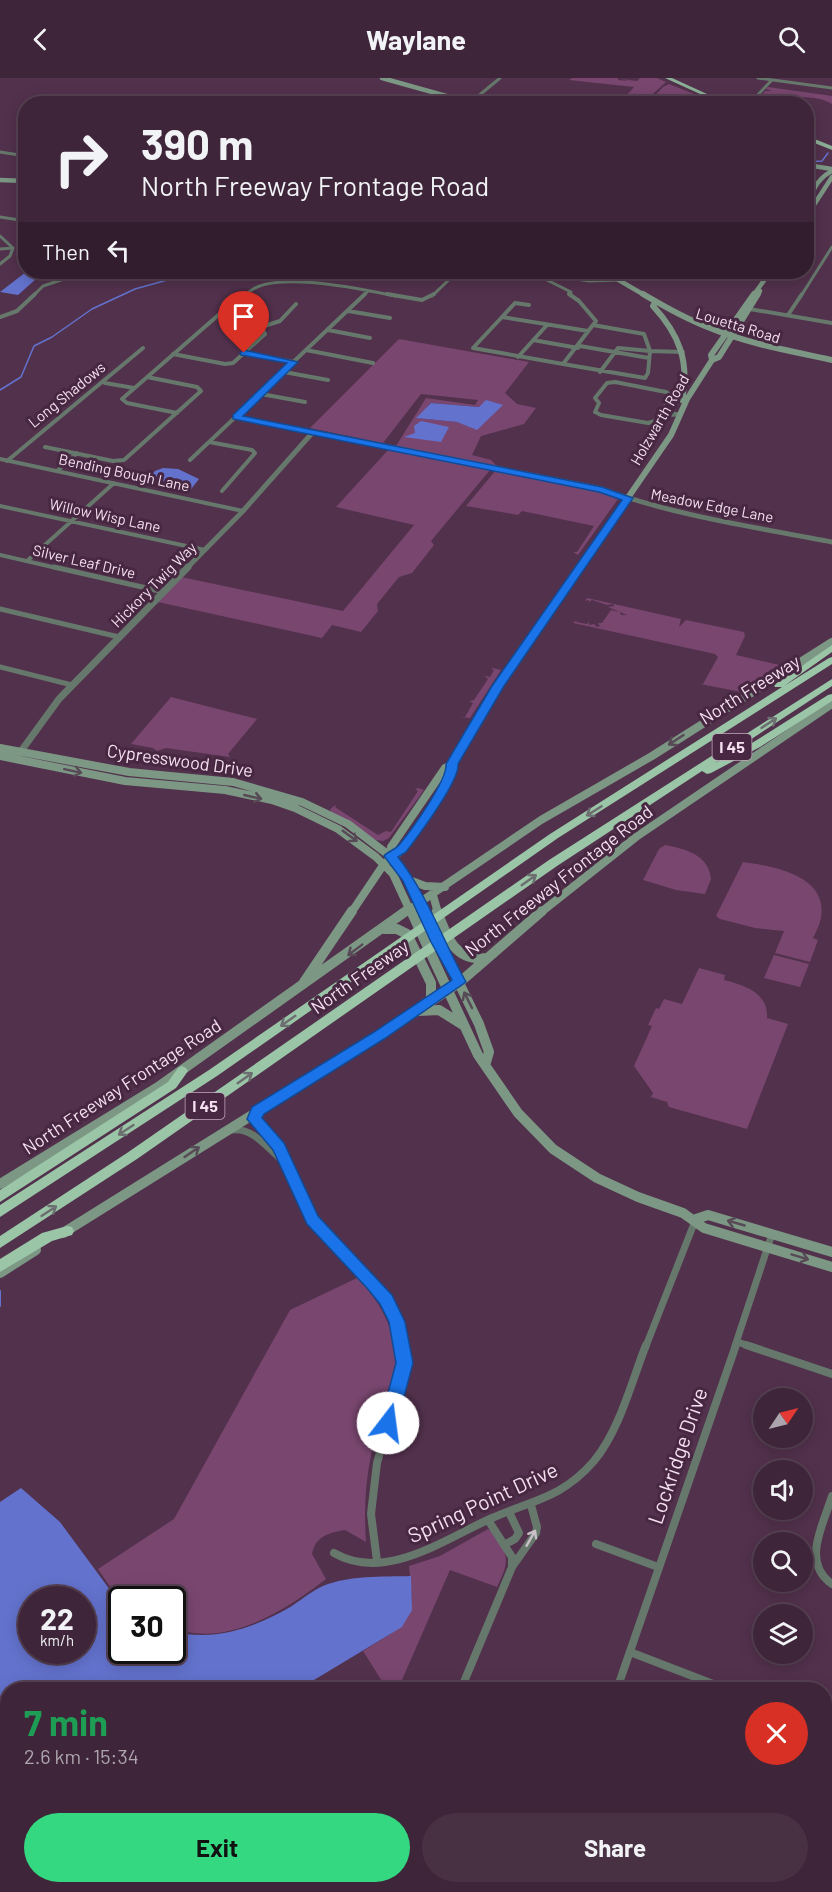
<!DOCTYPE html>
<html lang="en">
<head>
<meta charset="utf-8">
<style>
	:root { --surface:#3e2539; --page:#493144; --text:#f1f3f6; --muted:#ada5ae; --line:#574253; --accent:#34d881 }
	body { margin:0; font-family:Barlow,sans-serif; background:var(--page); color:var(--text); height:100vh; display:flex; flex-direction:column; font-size:22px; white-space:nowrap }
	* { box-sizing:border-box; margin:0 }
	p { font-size:20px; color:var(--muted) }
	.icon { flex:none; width:33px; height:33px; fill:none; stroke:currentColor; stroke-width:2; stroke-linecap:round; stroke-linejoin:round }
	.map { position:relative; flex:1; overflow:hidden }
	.details { position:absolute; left:0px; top:1604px; width:832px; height:212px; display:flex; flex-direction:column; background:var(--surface); border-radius:24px 24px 0 0; box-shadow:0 3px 15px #0003,0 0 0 2px var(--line) }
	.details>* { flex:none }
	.guide { position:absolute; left:18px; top:18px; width:796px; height:183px; border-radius:24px; box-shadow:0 3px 15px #0003,0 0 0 2px var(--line); background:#3e2539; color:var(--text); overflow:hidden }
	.needle { width:39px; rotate:55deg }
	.controls { position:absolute; left:753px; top:1310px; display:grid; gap:12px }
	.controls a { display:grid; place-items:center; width:60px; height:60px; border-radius:50%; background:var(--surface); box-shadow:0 3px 15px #0003,0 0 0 2px var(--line); font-size:30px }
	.speed { position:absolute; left:18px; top:1508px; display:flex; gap:12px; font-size:30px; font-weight:700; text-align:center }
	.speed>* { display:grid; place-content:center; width:78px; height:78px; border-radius:50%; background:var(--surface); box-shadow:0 3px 15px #0003,0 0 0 2px var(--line); line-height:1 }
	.speed small { font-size:15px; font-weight:400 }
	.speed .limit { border:3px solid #111; border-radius:9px; background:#fff; color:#111 }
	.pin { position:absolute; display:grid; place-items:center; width:51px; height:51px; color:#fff; margin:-62px -26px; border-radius:50% 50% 50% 0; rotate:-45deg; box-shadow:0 0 6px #0007 }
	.pin .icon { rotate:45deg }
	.me { position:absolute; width:66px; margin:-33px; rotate:15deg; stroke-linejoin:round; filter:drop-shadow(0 0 4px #0008) }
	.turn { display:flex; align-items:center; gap:21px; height:126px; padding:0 24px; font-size:27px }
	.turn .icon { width:78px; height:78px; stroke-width:2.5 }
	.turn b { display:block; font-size:42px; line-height:51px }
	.then { display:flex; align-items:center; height:57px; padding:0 24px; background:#0003; gap:12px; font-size:22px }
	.round { display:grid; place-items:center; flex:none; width:63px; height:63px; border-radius:32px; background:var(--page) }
	.head { display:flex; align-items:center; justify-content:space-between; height:102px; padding:0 24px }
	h1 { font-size:36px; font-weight:700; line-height:45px; color:#1e9e55 }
	.button { display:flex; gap:12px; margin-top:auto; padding:12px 24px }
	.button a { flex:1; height:69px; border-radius:36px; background:var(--accent); color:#111; font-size:24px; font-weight:700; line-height:69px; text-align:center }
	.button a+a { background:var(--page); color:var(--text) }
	header { display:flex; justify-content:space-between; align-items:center; height:78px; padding:0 24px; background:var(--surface); font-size:27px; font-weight:700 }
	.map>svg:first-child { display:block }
	.green { fill:#79466f; fill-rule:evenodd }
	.water { fill:#6372cd; fill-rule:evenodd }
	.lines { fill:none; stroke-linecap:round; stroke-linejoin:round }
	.stream-far1 { stroke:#6372cd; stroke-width:1.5 }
	.stream { stroke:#6372cd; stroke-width:2 }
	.minor-far4 { stroke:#66786b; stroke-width:3 }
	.minor-far3 { stroke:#66786b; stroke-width:4 }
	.minor-far2 { stroke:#66786b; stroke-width:5 }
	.minor-far1 { stroke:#66786b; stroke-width:7 }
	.minor { stroke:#66786b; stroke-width:8 }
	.tertiary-far1 { stroke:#66786b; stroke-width:5 }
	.tertiary { stroke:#66786b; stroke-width:7 }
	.secondary-far3 { stroke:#7c9784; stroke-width:4.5 }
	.secondary-far2 { stroke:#7c9784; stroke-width:6 }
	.secondary-far1 { stroke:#7c9784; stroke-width:8 }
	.secondary { stroke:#7c9784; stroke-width:10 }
	.primary { fill:#8caf97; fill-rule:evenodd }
	.motorway { fill:#9ac5a7; fill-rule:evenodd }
	.oneway { stroke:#6c6e6f }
	.oneway2 { stroke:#574955 }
	.oneway3 { stroke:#cac1c8 }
	.route { fill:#1a73e8; stroke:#114b97; stroke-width:1.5 }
	.labels { text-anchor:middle; stroke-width:6; stroke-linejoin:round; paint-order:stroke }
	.far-street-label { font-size:15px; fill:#f5e0f0; stroke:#472741 }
	.shield { fill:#472741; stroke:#c1a8bc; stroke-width:1.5 }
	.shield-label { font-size:16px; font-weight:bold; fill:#f5e0f0 }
	.street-label { font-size:18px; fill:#f5e0f0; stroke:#472741 }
	.near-street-label { font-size:21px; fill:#f5e0f0; stroke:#472741 }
</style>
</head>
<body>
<header><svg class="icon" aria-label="back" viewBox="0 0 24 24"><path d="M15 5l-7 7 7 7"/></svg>Waylane<svg class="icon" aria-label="search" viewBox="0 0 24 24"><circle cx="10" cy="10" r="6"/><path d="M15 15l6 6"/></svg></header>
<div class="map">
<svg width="832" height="1814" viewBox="0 0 832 1814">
	<rect width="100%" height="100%" fill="#52314c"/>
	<path class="green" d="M572 0H618V2L629 3 621 1 637 3 640 0H657L666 4 643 25 619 26 634 9 569 2Z
		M669 6 694 16 669 20 672 24 671 25 649 24 663 9Z
		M768 9 832 18V26C817 16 793 21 773 16L768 20 779 23 759 21 765 13H772L766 11Z
		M399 261 529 284 505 315 517 326 536 330 524 346 481 358 472 377 491 382 498 389 396 368 426 320 475 327 478 322 421 316 383 365 310 350ZM431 325 480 329 477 351 457 344 417 340Z
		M389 371 490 392 431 463 434 467 412 495 399 499 377 526 378 533 361 554 332 547 322 560 158 524 181 499 343 533 414 447 336 429Z
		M496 392 589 410 618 421 578 477 573 474H577L594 448 522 433 518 437 466 428Z
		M587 520 681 541 679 549 686 542 744 554 745 558 736 577 784 588 742 614 700 606H703L718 579 715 576 573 545 577 542 576 544 587 546 589 544V547L594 546 597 549 600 548 598 545H602L611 532 620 534 621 537H627L608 529 614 528 613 526 607 527 592 522 589 524V522L585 523Z
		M493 590 501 592 470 640 460 639H465L473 625 469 623 474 622 488 601 484 598 490 599 494 592 491 591Z
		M171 619 257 641 228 676 230 679 166 670 157 673 153 670 131 666Z
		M418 710 424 712 389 760 383 763 376 762 331 734 330 731 337 726 335 729 378 757 386 753 391 754 418 713 415 711Z
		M665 767C686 771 709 777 711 801L705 816 676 812 643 802 659 771Z
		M743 784C772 788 828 797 821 839 820 846 816 854 813 860L818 862 810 884 775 875 784 853 755 850 720 841 716 838Z
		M774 877 809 886 800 909 764 900Z
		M699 890 725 897 724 902C744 907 769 915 767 940L788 946 747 1051 669 1029 667 1024 651 1019 653 1015 634 988 652 948 648 947 656 930 659 931 664 921 682 926Z
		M357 1200C387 1229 404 1271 393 1312 386 1334 376 1355 371 1377 365 1406 364 1435 366 1464L345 1452C328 1455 316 1458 312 1476L326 1501C285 1533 226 1570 173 1550L172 1521 121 1522 117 1519 98 1491 174 1441 290 1232Z
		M488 1451C493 1454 495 1457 498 1462 511 1480 506 1490 497 1509L450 1492 398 1611H385V1608L363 1573C410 1544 416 1546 409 1488L440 1478Z"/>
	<path class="water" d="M26 194H61L36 201 18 217 0 214Z
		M486 322 503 327 477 352 457 344 416 340 431 325 479 329Z
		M421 343 449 349 441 364 404 359 415 355 414 348Z
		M163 390 178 391 199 401 188 415 177 413 178 408 163 403 153 406 145 404 155 393Z
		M21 1410 60 1444 116 1520 121 1524 122 1572H172L173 1553C214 1565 256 1549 292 1528 302 1521 312 1513 323 1508 350 1497 382 1499 411 1498L412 1532 402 1549 299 1611H8L7 1647 0 1645V1424ZM32 1521H82V1572H32Z"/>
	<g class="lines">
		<path class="stream-far1" d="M807 84 822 83 828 75
			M0 312 21 299 34 268 52 259 92 231 135 211 196 194"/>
		<path class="stream" d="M0 1213V1228"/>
		<path class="minor-far4" d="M758 0 832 10
			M471 24 500 0
			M749 26 771 3
			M0 74 26 78
			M0 139 26 143
			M0 158 13 170 10 178 0 186
			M0 171 13 170
			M530 194 589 203 621 202
			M550 197 547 202 571 214
			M569 214 572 218
			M33 218 43 208 85 194
			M246 218C263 189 366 212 395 218
			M363 218 368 213
			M432 218 457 194
			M801 218 832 169"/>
		<path class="minor-far3" d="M387 216 422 222 434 216
			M569 216 579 223 596 243 563 286 645 300 648 295 650 273 683 274
			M744 230 832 245
			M348 233 390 240
			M788 237 802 216
			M0 239 17 233 35 216
			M502 239 515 225 529 227
			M593 247 644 256 650 273 618 270 600 294
			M261 249 280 243 296 226
			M328 252 370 260
			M533 262 578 270
			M580 268 649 280
			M306 272 373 285
			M244 275 293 284
			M173 276 225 286 233 285 265 256C260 244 246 239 240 227L247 216
			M518 279 547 247
			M563 286 473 270 502 239 588 253
			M284 294 328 302
			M105 305 134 310
			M261 316 305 324
			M177 335 127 325 122 321 223 233 240 230
			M662 336 655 343 648 345 601 337 595 334 599 325 595 320 607 305 615 304 666 314 669 316 664 332
			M676 336 661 334 671 337 680 336
			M236 339 313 354
			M209 364 252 372 255 375 222 413
			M45 369 113 383 124 382 201 313 197 309 147 299
			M0 381 243 433
			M190 382 365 216
			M7 383 143 270
			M57 393 77 375
			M0 428 205 472
			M0 477 61 491
			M27 483 114 405"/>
		<path class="minor-far2" d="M54 489 164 514
			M0 531 119 559
			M0 589 72 607"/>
		<path class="minor-far1" d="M256 1036 255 1041 279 1069 312 1142 386 1222 397 1244 402 1268
			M233 1052C254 1050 268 1071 283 1083
			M737 1264 750 1268
			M646 1268 695 1143
			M735 1268 772 1156"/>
		<path class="minor" d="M746 1267 832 1296
			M832 1418C823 1448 801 1484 832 1506
			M488 1442 512 1479V1489
			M596 1466 658 1489
			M504 1467 515 1461 519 1455 509 1434
			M334 1475C386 1505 446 1460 492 1440 533 1422 562 1420 594 1383 620 1351 631 1305 646 1267
			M377 1483 371 1436 377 1385 405 1285 401 1267
			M630 1574 726 1611
			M461 1611 512 1489 536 1455 537 1449 531 1427
			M617 1611 736 1267
			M825 1649 832 1652
			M0 1714 8 1716
			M812 1808 827 1814
			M236 1814 239 1808
			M378 1814 380 1808
			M546 1814 549 1808"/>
		<path class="tertiary-far1" d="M186 491 243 433 313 354 602 411C676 438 755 449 832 464"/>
		<path class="tertiary" d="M16 680 59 621 188 489"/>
		<path class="secondary-far3" d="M382 0 475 26
			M807 87 832 91
			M0 102 26 103
			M809 135C810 116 815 102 832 93
			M808 136 832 99
			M605 194 646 218
			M753 218 770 194
			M757 218 760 213"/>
		<path class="secondary-far2" d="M643 216C665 229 686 241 710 250 749 266 791 273 832 282
			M654 226 653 228C679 256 690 284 682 322
			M712 282 719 279 758 216
			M579 491 671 357 687 321 712 282 711 277 754 216"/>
		<path class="secondary-far1" d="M0 670 129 694 233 704 302 724 348 746 390 778 409 802 425 835
			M0 678 125 703 225 712 272 722 295 730 338 751 376 779 393 796 411 835
			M390 778 391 769 445 690 452 686
			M409 802 425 808 445 809
			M433 817 438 835
			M351 835 384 786 402 772 423 744 446 703 452 686 498 608 580 489
			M404 835 541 742 652 678 832 564
			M540 835 636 759 832 626"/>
		<path class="secondary" d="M411 833 478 977 518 1035 553 1071 597 1100 638 1119 683 1135 704 1150 832 1189
			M424 833 479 946 489 974 486 984
			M437 833C447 860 455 884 487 880
			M384 851H397L407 856 431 905V923
			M304 904 352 833
			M418 933 439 932 463 947
			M0 1106 158 1009 406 833
			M696 1141 708 1137 832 1174
			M63 1155 379 958 460 904 542 833
			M0 1195 36 1172"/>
		<path class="primary" d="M665 0H672L729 26H722Z
			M807 58 832 68V72L807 62Z"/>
		<path class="motorway" d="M832 567V574L784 608 829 580 832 579V586L558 760 217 998 0 1139V1127L209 992 550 756 782 609H775L774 607Z
			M832 601V608L715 685 752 665 828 617 832 616V623L760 669 711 695 707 696 702 693 557 788 137 1081 0 1170V1158L127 1075 549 782Z
			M182 988 186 990 188 993 176 1010 0 1124V1112L168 1004 178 990Z
			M67 1148 72 1149 74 1153 72 1157 52 1163 0 1194V1181L42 1155Z"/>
	</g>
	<defs><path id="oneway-shaft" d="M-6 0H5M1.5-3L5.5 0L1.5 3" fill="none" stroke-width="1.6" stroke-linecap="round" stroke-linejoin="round" transform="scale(1.5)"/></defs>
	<g class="oneway">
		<use href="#oneway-shaft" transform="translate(769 645) rotate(-33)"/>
		<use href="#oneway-shaft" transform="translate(594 733) rotate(148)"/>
		<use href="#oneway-shaft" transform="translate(529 802) rotate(-35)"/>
		<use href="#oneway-shaft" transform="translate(288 943) rotate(145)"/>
		<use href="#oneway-shaft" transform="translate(245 1000) rotate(-35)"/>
		<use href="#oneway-shaft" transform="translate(126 1052) rotate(147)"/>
		<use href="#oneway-shaft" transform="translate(49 1133) rotate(-33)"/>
	</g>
	<g class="oneway2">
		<use href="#oneway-shaft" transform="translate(676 662) rotate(147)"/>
		<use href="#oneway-shaft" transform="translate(73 693) rotate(12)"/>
		<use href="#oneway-shaft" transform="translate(253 719) rotate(13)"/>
		<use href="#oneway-shaft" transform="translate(350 758) rotate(36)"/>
		<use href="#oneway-shaft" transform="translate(355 872) rotate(143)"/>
		<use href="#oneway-shaft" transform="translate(468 922) rotate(-116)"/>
		<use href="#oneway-shaft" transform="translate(192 1074) rotate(-34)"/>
		<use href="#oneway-shaft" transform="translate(736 1145) rotate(-164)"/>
		<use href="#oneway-shaft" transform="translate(800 1179) rotate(17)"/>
	</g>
	<use class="oneway3" href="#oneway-shaft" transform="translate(531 1460) rotate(-60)"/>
	<path class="route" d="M244 272 298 284 243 338 602 409 633 420 504 608 458 686C460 703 418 758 406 774L398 779C427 816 443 863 466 904L384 961 264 1036 262 1040 284 1065 318 1138 392 1217 405 1244 413 1285 397 1345 394 1350 388 1352 382 1350 380 1345 396 1285 389 1244 380 1226 367 1210 307 1146 273 1072 247 1041 252 1029 374 954 452 902 431 864 403 803 384 778C388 773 395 772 399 767 410 754 448 702 446 686L492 608 622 422 599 414 233 341V337L287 285 241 277 240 275Z"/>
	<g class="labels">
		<g class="far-street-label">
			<text transform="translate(738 248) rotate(17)" y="5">Louetta Road</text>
			<text transform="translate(67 317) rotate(-39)" y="5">Long Shadows</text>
			<text transform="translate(660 342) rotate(-60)" y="5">Holzwarth Road</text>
			<text transform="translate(124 395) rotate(12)" y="5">Bending Bough Lane</text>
			<text transform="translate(712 428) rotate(11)" y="5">Meadow Edge Lane</text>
			<text transform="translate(105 438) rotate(12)" y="5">Willow Wisp Lane</text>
			<text transform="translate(84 484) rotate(13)" y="5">Silver Leaf Drive</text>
			<text transform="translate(154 507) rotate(-45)" y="5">Hickory Twig Way</text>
		</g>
		<g class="shield">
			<rect x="712.5" y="656" width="39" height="26" rx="4.5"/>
			<rect x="185.5" y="1015" width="39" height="26" rx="4.5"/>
		</g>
		<g class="shield-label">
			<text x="732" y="675">I 45</text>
			<text x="205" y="1034">I 45</text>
		</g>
		<g class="street-label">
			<text transform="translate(750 612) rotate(-32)" y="6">North Freeway</text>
			<text transform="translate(180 683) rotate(8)" y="6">Cypresswood Drive</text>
			<text transform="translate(559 803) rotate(-38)" y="6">North Freeway Frontage Road</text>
			<text transform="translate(360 899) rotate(-35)" y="6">North Freeway</text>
			<text transform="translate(122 1009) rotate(-33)" y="6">North Freeway Frontage Road</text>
		</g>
		<g class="near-street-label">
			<text transform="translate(678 1378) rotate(-71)" y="7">Lockridge Drive</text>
			<text transform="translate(483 1425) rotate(-25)" y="7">Spring Point Drive</text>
		</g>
	</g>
</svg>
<div class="controls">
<a><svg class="needle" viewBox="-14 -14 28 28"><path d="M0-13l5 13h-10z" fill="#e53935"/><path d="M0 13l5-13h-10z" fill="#ada5ae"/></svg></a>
<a><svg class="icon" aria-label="sound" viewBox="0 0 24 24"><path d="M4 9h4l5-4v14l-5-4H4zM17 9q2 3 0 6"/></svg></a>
<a><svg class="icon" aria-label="search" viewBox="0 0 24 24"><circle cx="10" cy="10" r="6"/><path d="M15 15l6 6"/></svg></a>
<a><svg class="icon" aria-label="layers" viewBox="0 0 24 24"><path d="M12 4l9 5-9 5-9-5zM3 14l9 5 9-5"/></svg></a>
</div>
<div class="speed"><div>22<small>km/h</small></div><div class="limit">30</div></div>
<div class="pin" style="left:244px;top:275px;background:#d93025"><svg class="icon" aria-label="arrive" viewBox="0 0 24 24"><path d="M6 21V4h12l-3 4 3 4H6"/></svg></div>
<svg class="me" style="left:388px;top:1345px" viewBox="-20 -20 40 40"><circle r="19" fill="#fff"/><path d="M0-13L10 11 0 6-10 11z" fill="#1a73e8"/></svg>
<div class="guide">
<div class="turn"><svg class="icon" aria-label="right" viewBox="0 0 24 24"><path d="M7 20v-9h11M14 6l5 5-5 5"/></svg><div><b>390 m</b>North Freeway Frontage Road</div></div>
<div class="then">Then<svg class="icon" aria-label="left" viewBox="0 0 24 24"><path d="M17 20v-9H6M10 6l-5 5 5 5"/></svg></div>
</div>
<section class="details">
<div class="head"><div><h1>7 min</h1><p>2.6 km · 15:34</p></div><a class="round" style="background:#d93025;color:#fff"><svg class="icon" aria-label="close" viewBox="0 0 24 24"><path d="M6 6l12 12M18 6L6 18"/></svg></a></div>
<div class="button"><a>Exit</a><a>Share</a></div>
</section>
</div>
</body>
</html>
